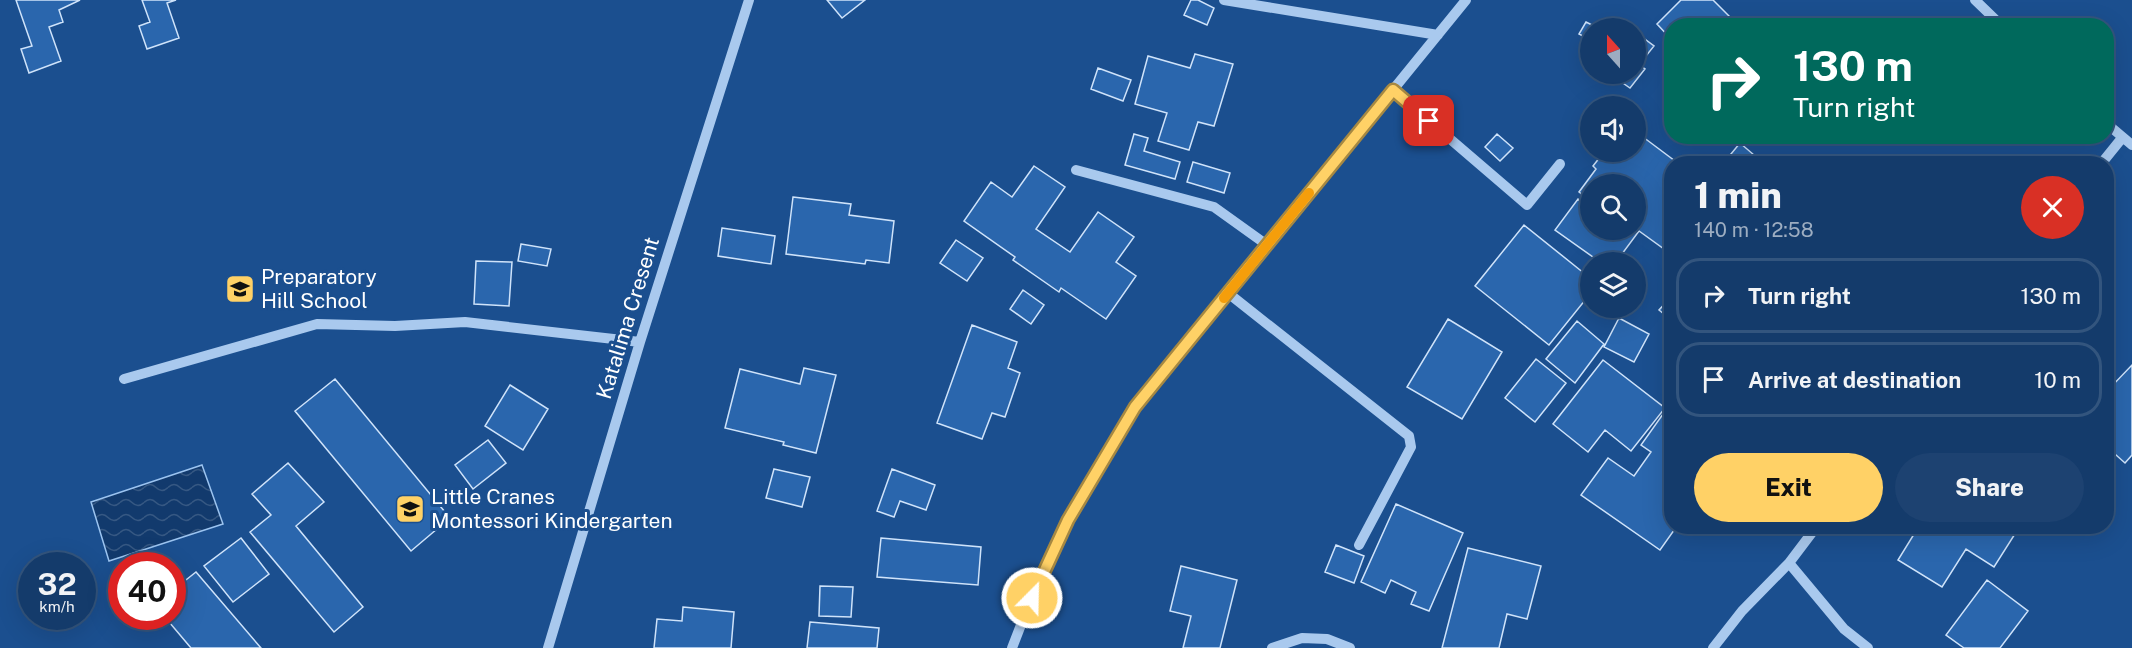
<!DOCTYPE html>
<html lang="en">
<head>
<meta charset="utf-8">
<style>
	:root { --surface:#143b6b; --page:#1d4271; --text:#f1f3f6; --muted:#9dadc1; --line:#33557e; --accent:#ffd166 }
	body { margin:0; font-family:"Public Sans",sans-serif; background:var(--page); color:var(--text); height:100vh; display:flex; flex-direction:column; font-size:22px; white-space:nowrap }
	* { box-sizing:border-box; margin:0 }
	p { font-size:20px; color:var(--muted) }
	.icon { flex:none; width:33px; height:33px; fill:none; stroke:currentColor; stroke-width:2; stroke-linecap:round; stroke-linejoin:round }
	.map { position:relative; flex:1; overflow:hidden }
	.drawer { position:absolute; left:1664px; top:156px; width:450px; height:378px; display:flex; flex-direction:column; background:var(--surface); border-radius:24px; box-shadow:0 6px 24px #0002,0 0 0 2px var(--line) }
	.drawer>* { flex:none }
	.hud { position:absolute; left:1664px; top:18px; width:450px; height:126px; border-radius:24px; box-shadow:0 6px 24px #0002,0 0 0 2px var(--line); background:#00695c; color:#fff; overflow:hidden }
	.needle { width:39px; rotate:339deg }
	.tools { position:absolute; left:1580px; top:18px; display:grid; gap:12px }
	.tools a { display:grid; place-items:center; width:66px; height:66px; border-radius:50%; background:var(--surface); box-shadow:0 6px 24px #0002,0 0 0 2px var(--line); font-size:30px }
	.speed { position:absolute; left:18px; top:552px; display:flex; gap:12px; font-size:30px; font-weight:700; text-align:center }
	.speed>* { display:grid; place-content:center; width:78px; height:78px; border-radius:50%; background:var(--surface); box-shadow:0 6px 24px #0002,0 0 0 2px var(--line); line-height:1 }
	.speed small { font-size:15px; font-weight:400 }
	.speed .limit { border:9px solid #d22; background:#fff; color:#111 }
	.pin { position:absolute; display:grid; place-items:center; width:51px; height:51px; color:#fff; margin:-26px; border-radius:12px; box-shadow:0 3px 9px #0006 }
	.me { position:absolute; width:66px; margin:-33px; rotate:23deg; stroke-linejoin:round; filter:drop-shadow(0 0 4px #0008) }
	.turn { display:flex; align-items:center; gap:21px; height:126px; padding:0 30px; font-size:27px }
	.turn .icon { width:78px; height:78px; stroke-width:2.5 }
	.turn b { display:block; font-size:42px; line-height:51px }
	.round { display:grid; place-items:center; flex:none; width:63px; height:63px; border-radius:32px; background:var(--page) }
	.summary { display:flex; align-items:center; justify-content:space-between; height:102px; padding:0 30px }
	h1 { font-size:36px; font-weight:800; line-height:45px }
	.cta { display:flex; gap:12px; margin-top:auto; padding:12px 30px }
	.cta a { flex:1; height:69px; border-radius:36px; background:var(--accent); color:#111; font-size:24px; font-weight:800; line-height:69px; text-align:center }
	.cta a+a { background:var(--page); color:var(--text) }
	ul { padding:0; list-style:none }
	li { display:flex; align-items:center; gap:18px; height:75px; margin:0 12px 9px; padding:0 18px; border:3px solid var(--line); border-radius:24px }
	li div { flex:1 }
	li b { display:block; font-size:22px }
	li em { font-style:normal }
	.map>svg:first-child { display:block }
	.water { fill:url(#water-waves); stroke:#9cc4f0; stroke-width:1.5 }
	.building { fill:#2a66ad; stroke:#cfe3fa; stroke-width:1.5; fill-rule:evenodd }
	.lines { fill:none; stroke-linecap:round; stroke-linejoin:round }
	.minor { stroke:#a9c9ee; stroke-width:10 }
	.route-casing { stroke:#a68842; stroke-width:15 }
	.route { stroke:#ffd166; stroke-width:10 }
	.slow { stroke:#f59e0b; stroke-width:10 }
	.labels { text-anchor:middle; stroke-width:6; stroke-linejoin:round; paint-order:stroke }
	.poi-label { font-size:21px; fill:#fff; stroke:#1b4f8f; text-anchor:start }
	.street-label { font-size:21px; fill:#fff; stroke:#1b4f8f }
</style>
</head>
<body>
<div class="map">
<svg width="2132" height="648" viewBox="0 0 2132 648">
	<defs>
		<pattern id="water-waves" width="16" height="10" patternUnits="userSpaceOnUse" patternTransform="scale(1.5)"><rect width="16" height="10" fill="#123a6d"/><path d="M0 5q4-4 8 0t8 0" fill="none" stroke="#365883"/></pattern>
	</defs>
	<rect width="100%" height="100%" fill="#1b4f8f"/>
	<path class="water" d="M202 465 223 524 109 561 91 502Z"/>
	<path class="building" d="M16 0H80L59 10 63 22 49 27 61 61 29 73 21 49 32 46Z
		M142 0H176L167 3 179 38 147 49 139 26 150 22Z
		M827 0H865L842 18Z
		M1191 0H1198L1214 8 1207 25 1184 15Z
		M1681 0H1713L1733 20 1728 26H1671V39L1657 24Z
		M1586 22 1598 28H1590V40L1579 34Z
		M1638 34 1654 46 1642 61 1635 55V37Z
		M1195 54 1233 64 1214 126 1198 122 1189 150 1158 141 1167 113 1135 104 1148 56 1190 68Z
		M1635 62 1645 69 1630 88 1610 74H1635Z
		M1098 68 1131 80 1123 101 1091 89Z
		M1635 131 1679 164H1671V179L1669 182 1671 184V254L1639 231 1616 262H1600L1555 230 1578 199 1582 202 1585 197 1579 192 1596 169 1593 166 1604 152H1635ZM1590 184H1635V230H1590Z
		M1134 134 1148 138 1144 151 1180 162 1175 179 1125 165Z
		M1497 134 1513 148 1500 161 1485 147Z
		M1740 143 1754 155 1747 164H1730L1726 160Z
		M1193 162 1230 173 1224 193 1187 182Z
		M1034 166 1065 187 1036 229 1070 252 1098 212 1134 237 1116 262 1136 276 1106 319 1061 288 1059 292 1013 260 1015 257 964 221 991 182 1012 197Z
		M793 197 851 204 849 215 894 221 889 263 866 260 865 264 786 254Z
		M1524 225 1590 278V294L1549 345 1475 286Z
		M722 228 775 236 771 264 718 256Z
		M956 240 983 258 967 281 940 263Z
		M521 244 551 249 547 266 518 261Z
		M476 261 512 262 509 306 474 304Z
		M1023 290 1044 305 1031 324 1010 309Z
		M1671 297V320L1659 310Z
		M1619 318 1649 334 1634 362 1604 347Z
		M1448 319 1502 352 1462 419 1407 387Z
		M1577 321 1604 344 1575 383 1546 359Z
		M972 325 1017 342 1008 368 1020 373 1005 417 992 413 982 439 937 423Z
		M1536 359 1566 383 1535 422 1505 398Z
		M1603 360 1665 408 1631 451 1605 430 1588 452 1553 424Z
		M2132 365V455L2125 463 2106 446V384L2110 388Z
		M804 368 836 375 816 453 783 445 784 442 725 428 740 369 800 384Z
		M335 379 450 518 411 551 295 411Z
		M510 385 548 409 523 450 485 426Z
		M1663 414 1671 420V526H1677L1660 550 1581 495 1608 458 1634 476 1651 452 1641 445Z
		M488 440 506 463 473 489 455 465Z
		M288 463 324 502 296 526 363 607 334 632 250 532 271 515 252 494Z
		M774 469 810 477 802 507 766 498Z
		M892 469 935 485 926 510 900 501 894 517 877 511Z
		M1396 504 1463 533 1429 611 1411 604 1416 592 1391 580 1385 593 1361 582Z
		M1919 526H2020L1994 567 1966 549 1942 587 1898 560Z
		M241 538 269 574 233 602 204 566Z
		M881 538 981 547 978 585 877 577Z
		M1336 545 1364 556 1354 583 1325 572Z
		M1468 548 1541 566 1527 619 1507 614 1499 648H1442Z
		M1181 566 1237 580 1220 648H1183L1191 616 1170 611Z
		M196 572 261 648H191L164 616H172V591Z
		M1987 580 2028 611 2000 648H1964L1946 635Z
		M820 586 853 587 851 617 819 616Z
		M683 607 734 612 731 648H654L657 619 682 621Z
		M810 622 879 628 877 648H807Z"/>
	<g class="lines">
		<path class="minor" d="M1224 0 1438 35
			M1975 0 2002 26
			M1393 90 1527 205 1560 164
			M2106 123 2132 145
			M2101 164 2122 138
			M1076 170 1214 207 1267 245
			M1228 293 1409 436 1411 447 1359 545
			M124 379 317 324 395 326 465 322 640 342
			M1789 563 1844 629 1868 648
			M548 648 640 342 749 0
			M1012 648 1038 581 1068 520 1135 407 1466 0
			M1272 648 1302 638 1327 639 1350 648
			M1713 648 1742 611 1789 563 1817 526"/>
	</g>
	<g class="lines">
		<g class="route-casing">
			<path id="route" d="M1032 598 1068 520 1135 407 1393 90 1429 121"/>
		</g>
		<use href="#route" class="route"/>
		<path class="slow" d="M1224 298 1309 193"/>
	</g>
	<defs>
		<g id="school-square" transform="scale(1.5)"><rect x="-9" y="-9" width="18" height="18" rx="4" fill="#ffd166" stroke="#1b4f8f"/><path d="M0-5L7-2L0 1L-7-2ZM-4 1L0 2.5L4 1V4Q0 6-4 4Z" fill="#111"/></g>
	</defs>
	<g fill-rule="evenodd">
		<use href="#school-square" x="240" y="289"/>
		<use href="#school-square" x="410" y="509"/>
	</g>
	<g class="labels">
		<g class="poi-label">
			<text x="261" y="284">Preparatory<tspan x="261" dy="24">Hill School</tspan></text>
			<text x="431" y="504">Little Cranes<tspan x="431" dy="24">Montessori Kindergarten</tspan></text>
		</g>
		<g class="street-label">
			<text transform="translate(628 318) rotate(-73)" y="7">Katalima Cresent</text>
		</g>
	</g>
</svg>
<div class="tools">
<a><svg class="needle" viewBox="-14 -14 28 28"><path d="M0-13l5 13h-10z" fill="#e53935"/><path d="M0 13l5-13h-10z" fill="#9dadc1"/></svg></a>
<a><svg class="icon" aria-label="sound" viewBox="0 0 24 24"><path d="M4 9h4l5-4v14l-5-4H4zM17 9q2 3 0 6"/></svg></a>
<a><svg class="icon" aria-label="search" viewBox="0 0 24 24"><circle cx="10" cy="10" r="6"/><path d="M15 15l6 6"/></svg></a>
<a><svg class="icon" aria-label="layers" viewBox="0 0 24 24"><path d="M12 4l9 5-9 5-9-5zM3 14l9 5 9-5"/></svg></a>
</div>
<div class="speed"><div>32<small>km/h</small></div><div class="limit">40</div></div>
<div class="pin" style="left:1429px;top:121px;background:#d93025"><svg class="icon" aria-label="arrive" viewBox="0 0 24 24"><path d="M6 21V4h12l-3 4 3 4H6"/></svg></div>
<svg class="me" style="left:1032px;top:598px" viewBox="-20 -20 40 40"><circle r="17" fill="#ffd166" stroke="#fff" stroke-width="3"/><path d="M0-11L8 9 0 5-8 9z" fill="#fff"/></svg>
<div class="hud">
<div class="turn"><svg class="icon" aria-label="right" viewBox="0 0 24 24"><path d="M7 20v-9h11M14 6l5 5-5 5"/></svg><div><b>130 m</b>Turn right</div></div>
</div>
<section class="drawer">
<div class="summary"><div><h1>1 min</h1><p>140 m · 12:58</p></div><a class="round" style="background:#d93025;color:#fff"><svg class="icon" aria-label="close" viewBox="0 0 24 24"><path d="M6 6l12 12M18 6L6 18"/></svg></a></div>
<ul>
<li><svg class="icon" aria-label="right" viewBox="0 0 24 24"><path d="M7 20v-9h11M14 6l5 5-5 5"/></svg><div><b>Turn right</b></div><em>130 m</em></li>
<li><svg class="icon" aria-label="arrive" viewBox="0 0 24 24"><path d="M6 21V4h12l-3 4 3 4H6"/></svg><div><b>Arrive at destination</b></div><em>10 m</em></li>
</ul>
<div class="cta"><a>Exit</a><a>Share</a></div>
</section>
</div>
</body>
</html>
